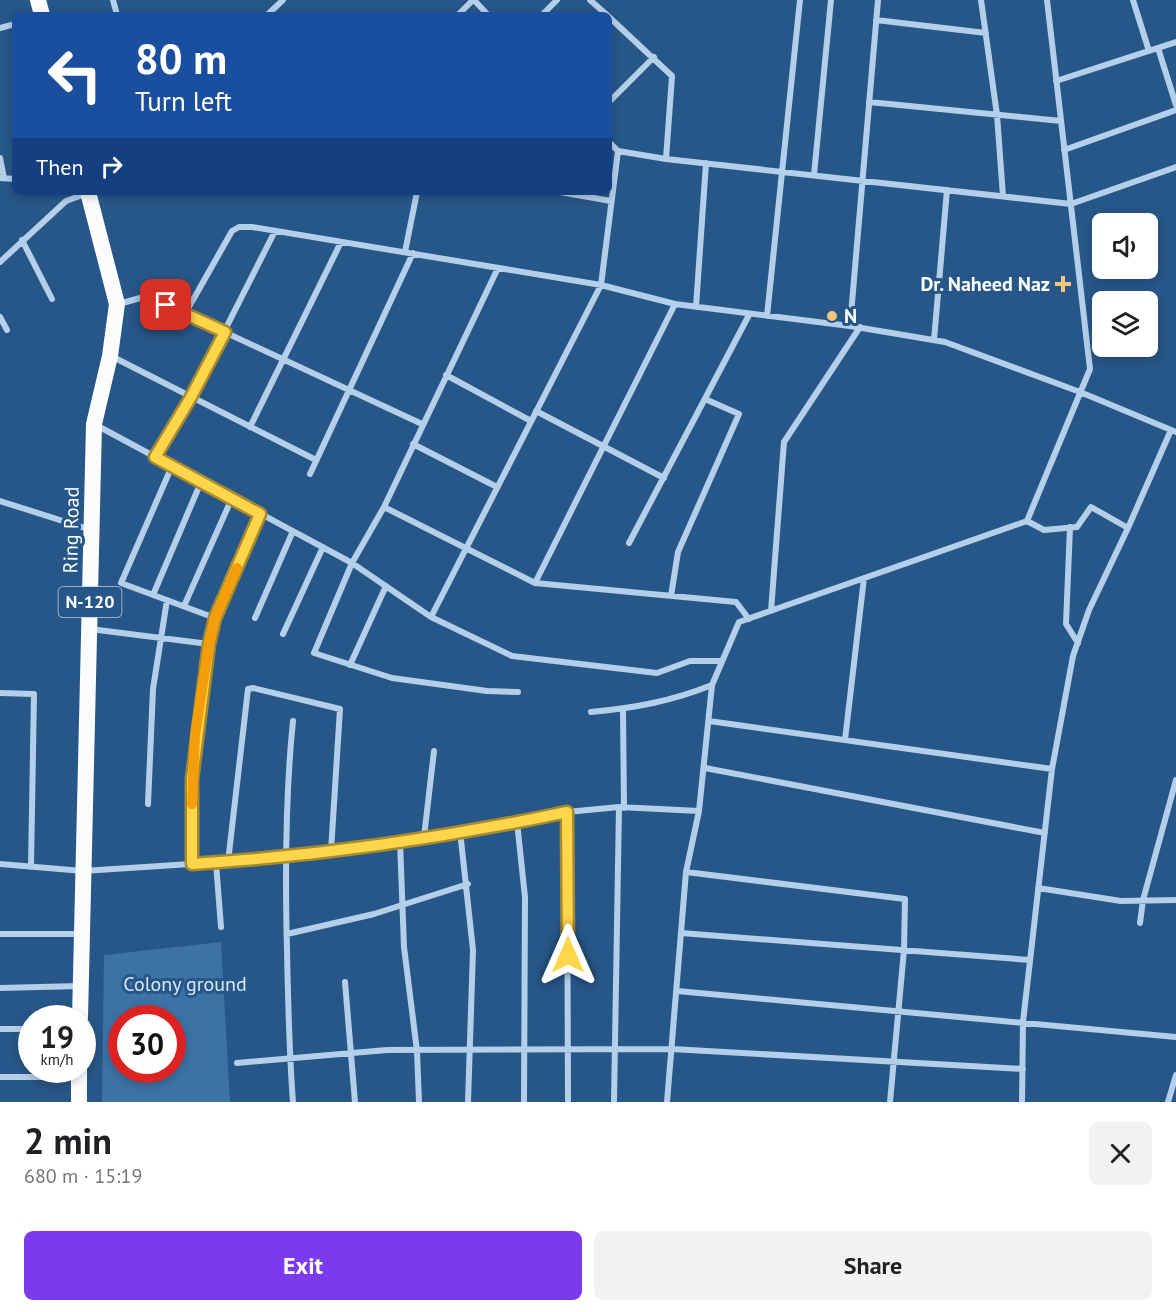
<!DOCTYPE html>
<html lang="en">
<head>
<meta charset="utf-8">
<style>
	:root { --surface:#fff; --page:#f2f2f2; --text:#202124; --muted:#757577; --accent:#7c3aed }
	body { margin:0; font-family:"PT Sans",sans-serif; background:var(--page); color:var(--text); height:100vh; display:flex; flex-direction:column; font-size:22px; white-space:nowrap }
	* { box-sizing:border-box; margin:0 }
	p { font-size:20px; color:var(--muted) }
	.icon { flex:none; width:33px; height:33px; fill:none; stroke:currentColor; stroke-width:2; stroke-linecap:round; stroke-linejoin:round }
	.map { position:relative; height:1102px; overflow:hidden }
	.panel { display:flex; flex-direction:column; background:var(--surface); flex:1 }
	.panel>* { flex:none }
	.guide { position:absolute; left:12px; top:12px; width:600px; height:183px; border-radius:9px; box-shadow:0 3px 9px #0003; background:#1a4fa0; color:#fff; overflow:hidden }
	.tools { position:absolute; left:1092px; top:213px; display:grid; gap:12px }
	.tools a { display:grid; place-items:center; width:66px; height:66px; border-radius:9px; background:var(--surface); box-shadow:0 3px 9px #0003; font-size:30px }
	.speed { position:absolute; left:18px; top:1005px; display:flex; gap:12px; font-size:30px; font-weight:700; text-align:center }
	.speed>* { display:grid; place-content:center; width:78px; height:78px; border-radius:50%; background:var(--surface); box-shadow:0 3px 9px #0003; line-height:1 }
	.speed small { font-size:15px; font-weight:400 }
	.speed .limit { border:9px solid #d22; background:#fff; color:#111 }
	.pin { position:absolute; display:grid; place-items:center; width:51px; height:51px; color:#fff; margin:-26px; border-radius:12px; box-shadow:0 3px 9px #0006 }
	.me { position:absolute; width:66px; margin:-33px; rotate:0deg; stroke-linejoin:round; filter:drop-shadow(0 0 4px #0008) }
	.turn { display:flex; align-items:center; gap:21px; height:126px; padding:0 24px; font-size:27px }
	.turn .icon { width:78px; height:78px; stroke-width:2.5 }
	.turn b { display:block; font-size:42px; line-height:51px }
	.then { display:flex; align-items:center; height:57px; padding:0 24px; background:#0003; gap:12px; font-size:22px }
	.round { display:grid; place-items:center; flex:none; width:63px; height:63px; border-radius:9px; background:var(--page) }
	.overview { display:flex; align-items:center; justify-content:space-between; height:102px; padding:0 24px }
	h1 { font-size:36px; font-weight:700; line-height:45px }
	.action { display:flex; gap:12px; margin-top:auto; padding:12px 24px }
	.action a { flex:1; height:69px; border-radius:9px; background:var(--accent); color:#fff; font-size:24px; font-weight:700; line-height:69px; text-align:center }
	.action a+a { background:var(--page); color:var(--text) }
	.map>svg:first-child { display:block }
	.green { fill:#3c72a5; fill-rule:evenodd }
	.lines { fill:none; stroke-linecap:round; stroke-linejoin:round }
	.minor { stroke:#b4cfe9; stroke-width:6 }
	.trunk { stroke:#fafcfe; stroke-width:16 }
	.route-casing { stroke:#a68a30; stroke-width:15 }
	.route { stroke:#ffd54a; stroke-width:10 }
	.slow { stroke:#f59e0b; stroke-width:10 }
	.poi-dot { fill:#f1c879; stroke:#275788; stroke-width:2 }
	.labels { text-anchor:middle; stroke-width:6; stroke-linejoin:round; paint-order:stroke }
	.shield { fill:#275788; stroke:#becddb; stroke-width:1.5 }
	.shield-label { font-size:18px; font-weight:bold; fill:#fff }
	.poi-label { font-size:20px; font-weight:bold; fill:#fff; stroke:#275788; text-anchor:end }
	.street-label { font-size:20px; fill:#fff; stroke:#275788 }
	.park-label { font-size:20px; fill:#d8e8f7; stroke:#275788 }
</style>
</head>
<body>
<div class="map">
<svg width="1176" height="1102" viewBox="0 0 1176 1102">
	<rect width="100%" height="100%" fill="#275788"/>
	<path class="green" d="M221 942 230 1102H102L104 955ZM122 1018H172V1070H122Z"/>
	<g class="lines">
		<path class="minor" d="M113 0 117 15
			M474 0 488 15
			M590 0 607 15
			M981 0 997 115 1003 196
			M1133 0 1149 51
			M267 15 283 0
			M458 15 473 0
			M542 15 557 0
			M609 17 672 76 666 159
			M876 20 986 33
			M0 28 15 24
			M1158 48 1176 105
			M1056 81 1176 42
			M609 102 654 57
			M869 102 1061 121
			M609 142 618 151 666 159 1071 204 1176 167
			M1064 150 1176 110
			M0 158 4 178
			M814 175 831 0
			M0 178 15 179
			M560 192 611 201
			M22 240 52 299
			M405 252 417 192
			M0 262 66 201 88 193
			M498 268 384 507 352 563 314 653 392 678 487 691 518 692
			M119 304 147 296 422 424
			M696 307 706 163
			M185 314 232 231 239 227H252L601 285 675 304 850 326 945 342 1080 392 1176 432
			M767 316 800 0
			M0 317 7 330
			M850 326 878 0
			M934 340 947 190
			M111 356 316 460
			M446 375 531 421
			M536 411 664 478
			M96 425 352 563 431 617 512 656 657 673 690 661H721
			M250 427 341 242
			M413 444 497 487
			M155 457 191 397 275 231
			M172 466 121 583 215 618
			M310 474 413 253
			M0 501 91 530
			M384 507 535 583 736 602 749 619
			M1027 521 1044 530 1077 527 1091 507 1128 528
			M1070 527 1066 624 1078 643
			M629 543 749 315
			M535 583 675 304
			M153 595 201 482
			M671 596 678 552 739 414 705 399
			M184 606 232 498
			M771 611 784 442 860 327
			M431 617 601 285 618 151
			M255 618 293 531
			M90 629 209 644
			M283 634 323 547
			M350 665 386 586
			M0 693 34 694 31 867
			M623 709 624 808
			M591 712C635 708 672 701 712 685
			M709 721 1052 769
			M845 740 864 578
			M705 768 1045 833
			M148 804 153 689 167 600
			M567 812 568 1102
			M517 822 525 897 524 1102
			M460 831 473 950 468 1102
			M424 837 434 751
			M400 841 404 947 417 1051 419 1102
			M228 862 248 689 253 688 340 709 331 851
			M216 863 221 927
			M0 864 83 871 285 858 517 822 567 812 619 807 699 811 712 685 739 622 1027 521 1090 369 1047 0
			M192 864V779L209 644 215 618 260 514
			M686 872 905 899 904 950 890 1102
			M1038 888 1121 901 1176 900
			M1140 923 1143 900 1176 780
			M681 933 1030 960
			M0 934H80
			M287 934 374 914 468 884
			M345 982 355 1102
			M0 988 80 986
			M677 991 1176 1037
			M0 1029H32
			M237 1063 387 1050 672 1049 1023 1069
			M0 1077H77
			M293 1102C289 1051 288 1001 287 950 285 873 285 798 293 721
			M614 1102 619 807
			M667 1102 686 872 699 811
			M1022 1102 1023 1022 1052 769 1073 656 1089 610 1128 528 1171 430
			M1168 1102 1176 1075"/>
		<path class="trunk" d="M38 0 42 15
			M80 1018 94 424 110 356 117 304 88 192
			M79 1102V1070"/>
	</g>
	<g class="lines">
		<g class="route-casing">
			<path id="route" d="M166 305 225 332 191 397 155 457 260 514 215 618 209 644 192 779V864C318 856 444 838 567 812L568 955"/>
		</g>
		<use href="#route" class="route"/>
		<path class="slow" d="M192 804 195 735 209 644 215 618 237 568"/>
	</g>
	<g class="poi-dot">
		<path d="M1060 275h6v6h6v6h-6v6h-6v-6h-6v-6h6z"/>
		<circle cx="832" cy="316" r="6"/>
	</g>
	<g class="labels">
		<rect class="shield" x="58.5" y="587" width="63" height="30" rx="4.5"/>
		<g class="shield-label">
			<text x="90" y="608">N-120</text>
		</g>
		<g class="poi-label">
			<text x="1050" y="291">Dr. Naheed Naz</text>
			<text x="844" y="323" text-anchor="start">N</text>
		</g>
		<g class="street-label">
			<text transform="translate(71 530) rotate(-89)" y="7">Ring Road</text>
		</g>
		<g class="park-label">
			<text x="185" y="991">Colony ground</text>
		</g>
	</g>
</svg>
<div class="tools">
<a><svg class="icon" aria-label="sound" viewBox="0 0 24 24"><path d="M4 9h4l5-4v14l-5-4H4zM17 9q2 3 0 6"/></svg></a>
<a><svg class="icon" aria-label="layers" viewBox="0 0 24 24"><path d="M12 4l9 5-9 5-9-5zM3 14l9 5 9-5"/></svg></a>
</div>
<div class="speed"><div>19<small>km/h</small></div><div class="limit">30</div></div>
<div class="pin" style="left:166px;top:305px;background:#d93025"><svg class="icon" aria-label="arrive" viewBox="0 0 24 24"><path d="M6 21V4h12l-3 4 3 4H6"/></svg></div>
<svg class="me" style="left:568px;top:955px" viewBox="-20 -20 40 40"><path d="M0-17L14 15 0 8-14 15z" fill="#ffd54a" stroke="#fff" stroke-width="4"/></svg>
<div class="guide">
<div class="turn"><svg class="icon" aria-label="left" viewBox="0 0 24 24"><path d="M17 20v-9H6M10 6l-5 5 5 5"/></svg><div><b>80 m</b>Turn left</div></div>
<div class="then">Then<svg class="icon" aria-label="right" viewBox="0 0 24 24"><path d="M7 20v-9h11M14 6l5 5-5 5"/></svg></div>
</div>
</div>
<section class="panel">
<div class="overview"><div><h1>2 min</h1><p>680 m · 15:19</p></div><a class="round"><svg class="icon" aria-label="close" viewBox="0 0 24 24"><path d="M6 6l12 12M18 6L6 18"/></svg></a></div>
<div class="action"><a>Exit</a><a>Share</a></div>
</section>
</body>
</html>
